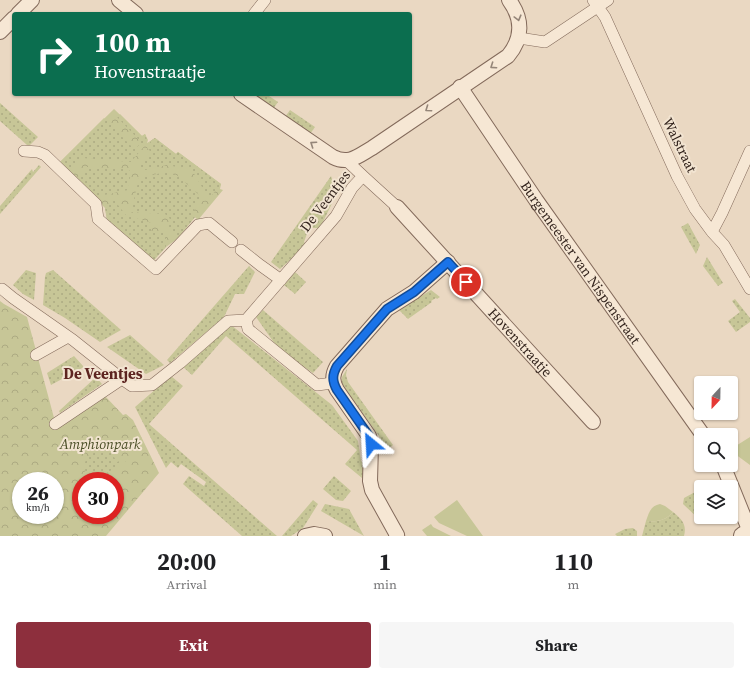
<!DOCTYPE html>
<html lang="en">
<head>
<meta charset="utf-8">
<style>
	:root { --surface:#fff; --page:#f6f6f6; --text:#202124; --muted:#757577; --accent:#8d2f3d }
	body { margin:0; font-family:"Source Serif 4",serif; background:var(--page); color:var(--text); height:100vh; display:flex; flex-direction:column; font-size:15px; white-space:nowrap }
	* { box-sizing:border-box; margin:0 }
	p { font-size:13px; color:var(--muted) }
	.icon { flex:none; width:22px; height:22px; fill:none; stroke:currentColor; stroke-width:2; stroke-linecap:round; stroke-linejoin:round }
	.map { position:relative; height:536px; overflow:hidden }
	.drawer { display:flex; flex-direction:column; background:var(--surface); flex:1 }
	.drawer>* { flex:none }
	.guide { position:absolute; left:12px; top:12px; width:400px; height:84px; border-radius:4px; box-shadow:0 1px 3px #0004; background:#0b6e4f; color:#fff; overflow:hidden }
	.needle { width:26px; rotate:202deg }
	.fabs { position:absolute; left:694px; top:376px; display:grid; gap:8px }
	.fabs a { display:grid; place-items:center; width:44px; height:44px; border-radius:4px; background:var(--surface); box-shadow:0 1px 3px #0004; font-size:20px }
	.speed { position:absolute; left:12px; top:472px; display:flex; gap:8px; font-size:20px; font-weight:700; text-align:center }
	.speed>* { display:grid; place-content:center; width:52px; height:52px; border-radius:50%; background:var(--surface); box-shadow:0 1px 3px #0004; line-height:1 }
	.speed small { font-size:10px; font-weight:400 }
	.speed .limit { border:6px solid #d22; background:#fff; color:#111 }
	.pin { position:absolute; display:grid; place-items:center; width:34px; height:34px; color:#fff; margin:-17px; border:2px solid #fff; border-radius:50%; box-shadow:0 1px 4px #0007 }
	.me { position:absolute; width:44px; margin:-22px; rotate:333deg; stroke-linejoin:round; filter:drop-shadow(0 0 3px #0008) }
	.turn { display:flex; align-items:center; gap:14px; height:84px; padding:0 16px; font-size:18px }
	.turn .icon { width:52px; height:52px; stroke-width:2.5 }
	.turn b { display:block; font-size:28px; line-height:34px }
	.eta { display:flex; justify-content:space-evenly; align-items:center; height:68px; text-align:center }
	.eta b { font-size:24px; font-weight:700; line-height:28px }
	.cta { display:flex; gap:8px; margin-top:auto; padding:8px 16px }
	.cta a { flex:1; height:46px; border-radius:4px; background:var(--accent); color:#fff; font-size:16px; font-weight:700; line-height:46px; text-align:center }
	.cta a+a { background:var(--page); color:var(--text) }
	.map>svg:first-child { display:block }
	.grass { fill:#c7c697 }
	.park { fill:url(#park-crowns); fill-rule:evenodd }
	.garden { fill:url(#garden-dots) }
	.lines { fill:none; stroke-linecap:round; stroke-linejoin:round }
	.pedestrian-casing { stroke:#836a5b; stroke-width:12 }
	.minor-casing { stroke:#836a5b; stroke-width:16 }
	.tertiary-casing { stroke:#836a5b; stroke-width:20 }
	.pedestrian { stroke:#f6e7d4; stroke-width:11 }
	.minor { stroke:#f6e7d4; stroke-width:14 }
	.tertiary { stroke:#f6e7d4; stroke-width:18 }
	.oneway { stroke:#958679 }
	.route-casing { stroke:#114b97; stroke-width:10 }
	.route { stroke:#1a73e8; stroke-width:7 }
	.labels { text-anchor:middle; stroke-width:4; stroke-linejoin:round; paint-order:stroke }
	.street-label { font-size:14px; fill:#34251e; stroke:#f2e4d1 }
	.park-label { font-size:14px; font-style:italic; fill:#4a4e26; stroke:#f2e4d1 }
	.neighbourhood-label { font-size:15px; font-weight:bold; fill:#5d2420; stroke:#f2e4d1 }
</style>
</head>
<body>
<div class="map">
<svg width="750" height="536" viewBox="0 0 750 536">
	<defs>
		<pattern id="park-crowns" width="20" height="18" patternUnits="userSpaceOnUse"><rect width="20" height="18" fill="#c7c697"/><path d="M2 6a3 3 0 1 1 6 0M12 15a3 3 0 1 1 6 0" fill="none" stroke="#acaa82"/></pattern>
		<pattern id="garden-dots" width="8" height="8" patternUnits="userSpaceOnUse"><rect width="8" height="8" fill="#c7c697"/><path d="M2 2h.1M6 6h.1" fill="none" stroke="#acaa82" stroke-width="1.8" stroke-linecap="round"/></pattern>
	</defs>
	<rect width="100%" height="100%" fill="#ead8c2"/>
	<path class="grass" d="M750 437V465L731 451V449Z
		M457 500 483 536H467L439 523 434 517Z
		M660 504 665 506 673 512C665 521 657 522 646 521 649 513 650 506 660 504Z
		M431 524 433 527 451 536H427L422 530Z"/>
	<path class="park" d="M114 109 142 136 145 134 148 140 147 143 155 138 176 154 178 152 221 184 220 189 223 190 198 220 195 217 177 239 166 247 153 261 107 220 105 208 60 162Z
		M0 301 4 304 27 317 57 429 105 396 123 415 126 414 133 420 159 473 106 536H0ZM21 481H55V515H21ZM81 481H115V515H81Z"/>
	<path class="garden" d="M255 94H266L278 102 273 109 254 96Z
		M0 103 38 137 30 145H27L0 121Z
		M290 110 315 127 310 134 285 117Z
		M120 114 142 136 145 134C148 141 147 143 142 149L136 143 139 140 117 117Z
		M104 118 132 147 135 144 141 150 131 162 82 158 69 170 60 162Z
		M155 138 176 154 178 152 221 184 219 189 216 190 209 199 192 170 167 165 141 171 139 163 151 152 147 148 151 141Z
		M39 165 41 167 0 214V206L32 169 33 172Z
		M87 167 128 169 131 172 128 190 95 197 77 178Z
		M166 172 172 173 178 176 206 201 200 200C189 204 194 212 200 218L198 220 195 217 177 239 167 225 171 220 165 214 131 212 139 178Z
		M331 176 337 193 320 228H309L304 242 307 245 280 269 271 262Z
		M114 200 126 215 151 223V232L166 233V247L153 261 107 220 105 208Z
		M688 223 700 245 696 254 681 227Z
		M707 257 723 283 718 286 703 266Z
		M249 266 255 272 244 294H235L224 317 170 363 167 360Z
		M26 270 36 273 34 300 23 294 13 285Z
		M53 270 121 330 100 342 65 318 43 305 45 277 46 273Z
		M295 272 306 282 295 294 284 285Z
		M431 290 440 297 437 299 436 298 431 301 432 302 408 319 399 310Z
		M735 299 750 318V322L736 332 728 321 740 312 732 301Z
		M263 310 323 362 313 373 286 355 277 347 256 317Z
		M231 325 332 405 358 441 361 461 365 465 362 478 345 464 357 450 226 336 192 375 182 366Z
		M130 335 164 365 146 374 107 347Z
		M74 356 84 367 51 385 47 373Z
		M347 369 346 375 348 382 393 445 385 452 382 448 381 439 342 384V377Z
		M171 376 183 386 149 424 277 536H242L183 484 189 476 204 486 206 482 181 464 178 468 171 462 166 468 135 407Z
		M96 377 102 384 60 413 59 411Z
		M105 442 117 462 125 459 126 461 94 481H88C81 460 84 462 98 449 101 447 102 444 105 442Z
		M334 476 351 491 343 501 336 500 323 489Z
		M697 491H701V517H708L706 522 703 523 701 521 683 504 684 498Z
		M313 500 318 504 303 528 291 536H282Z
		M325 504 349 509 364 536 321 511Z
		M673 512C682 519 687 525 684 536H642L646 521C657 522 665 521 673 512Z
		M633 528 637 531V536H617L615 534 625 529Z"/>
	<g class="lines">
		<g class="pedestrian-casing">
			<path id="pedestrian" d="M593 0 605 17 677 176 695 209 712 232 724 245 750 289
				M254 14 265 0
				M519 38 545 42 608 0
				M24 151 38 152 45 155 96 204 98 219 156 269 198 225 209 223 232 242
				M363 176 397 207
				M712 232 722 213 750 151
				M241 250 260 265 281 280
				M2 289 13 298 73 340 122 379
				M246 320 248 329 317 385 333 383
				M36 355 68 337
				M55 424 122 379 132 386 152 385 180 363 228 321 246 320 336 216 352 188 363 176 347 161"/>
		</g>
		<g class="minor-casing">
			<g id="minor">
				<path d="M119 0 136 14"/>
				<path d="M18 14 32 0"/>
				<path d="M0 32 14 18"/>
				<path id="s1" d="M460 87 536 200 703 435"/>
				<path d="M241 94 333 157C349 165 358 156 372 148L508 56C523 38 523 19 509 0"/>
				<path id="s2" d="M397 207 593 422"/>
				<path d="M723 465 750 532"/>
				<path d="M305 536 314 534 325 536"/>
				<path d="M396 536 397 535 372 490 370 481 371 445 369 436 337 390C332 381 332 375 337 366L387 309 414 292 448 262"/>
			</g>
		</g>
		<g class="tertiary-casing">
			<path id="tertiary" d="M743 536 750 532"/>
		</g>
		<use href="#pedestrian" class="pedestrian"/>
		<use href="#minor" class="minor"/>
		<use href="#tertiary" class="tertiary"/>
	</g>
	<defs><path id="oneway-chevron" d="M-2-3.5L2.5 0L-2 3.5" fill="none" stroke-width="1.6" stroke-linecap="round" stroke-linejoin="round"/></defs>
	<g class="oneway">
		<use href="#oneway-chevron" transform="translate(518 18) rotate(75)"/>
		<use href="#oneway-chevron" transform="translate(493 66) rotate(146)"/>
		<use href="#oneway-chevron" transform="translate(428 109) rotate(145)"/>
		<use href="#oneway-chevron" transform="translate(313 144) rotate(-146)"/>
	</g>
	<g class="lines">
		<g class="route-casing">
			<path id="route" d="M371 444 369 436 337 390C332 381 332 375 337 366L387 309 414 292 448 262 466 282"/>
		</g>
		<use href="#route" class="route"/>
	</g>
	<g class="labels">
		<g class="street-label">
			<text transform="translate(680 145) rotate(64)" y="5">Walstraat</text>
			<text transform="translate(325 201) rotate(-53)" y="5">De Veentjes</text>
			<text dy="5" stroke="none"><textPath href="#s1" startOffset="213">Burgemeester van Nispenstraat</textPath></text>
			<text dy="5" stroke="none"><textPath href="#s2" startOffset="183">Hovenstraatje</textPath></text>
		</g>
		<g class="park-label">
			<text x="100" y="449">Amphionpark</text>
		</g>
		<g class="neighbourhood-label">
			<text x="103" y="379">De Veentjes</text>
		</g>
	</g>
</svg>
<div class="fabs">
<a><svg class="needle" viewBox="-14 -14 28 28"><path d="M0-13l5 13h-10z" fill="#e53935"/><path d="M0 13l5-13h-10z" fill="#757577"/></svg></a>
<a><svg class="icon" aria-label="search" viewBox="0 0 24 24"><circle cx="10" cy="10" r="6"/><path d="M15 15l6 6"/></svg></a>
<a><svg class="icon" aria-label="layers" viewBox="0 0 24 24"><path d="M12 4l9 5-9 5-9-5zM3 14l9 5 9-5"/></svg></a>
</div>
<div class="speed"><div>26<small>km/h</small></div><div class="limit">30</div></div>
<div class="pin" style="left:466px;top:282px;background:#d93025"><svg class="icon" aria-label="arrive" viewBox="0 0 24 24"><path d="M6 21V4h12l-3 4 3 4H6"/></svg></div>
<svg class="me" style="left:371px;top:444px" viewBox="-20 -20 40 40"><path d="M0-17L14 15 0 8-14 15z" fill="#1a73e8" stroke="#fff" stroke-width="4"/></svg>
<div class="guide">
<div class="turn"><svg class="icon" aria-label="right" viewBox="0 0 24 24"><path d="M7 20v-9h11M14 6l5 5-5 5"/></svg><div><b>100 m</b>Hovenstraatje</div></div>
</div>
</div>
<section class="drawer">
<div class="eta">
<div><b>20:00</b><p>Arrival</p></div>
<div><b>1</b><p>min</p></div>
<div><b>110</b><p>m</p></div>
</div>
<div class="cta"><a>Exit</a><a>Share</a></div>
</section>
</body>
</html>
